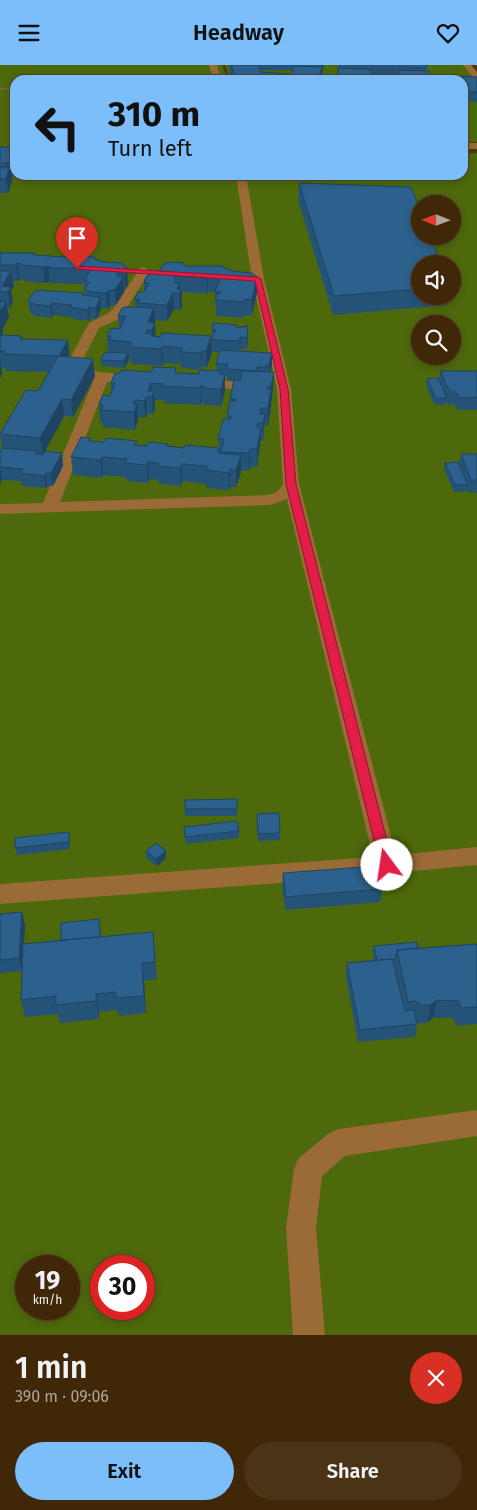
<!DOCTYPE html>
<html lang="en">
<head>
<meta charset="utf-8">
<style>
	:root { --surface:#402708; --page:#4b3316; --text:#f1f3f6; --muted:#aea59c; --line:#594429; --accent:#7bbef9 }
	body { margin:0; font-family:"Fira Sans",sans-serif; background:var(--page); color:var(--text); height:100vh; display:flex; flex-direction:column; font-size:19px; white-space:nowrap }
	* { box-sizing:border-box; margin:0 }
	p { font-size:16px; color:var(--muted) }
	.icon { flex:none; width:28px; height:28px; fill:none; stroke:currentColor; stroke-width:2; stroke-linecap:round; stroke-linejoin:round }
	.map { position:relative; height:1270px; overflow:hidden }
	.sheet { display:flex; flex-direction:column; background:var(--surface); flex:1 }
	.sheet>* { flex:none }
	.guide { position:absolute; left:10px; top:10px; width:458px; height:105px; border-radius:15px; box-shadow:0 2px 8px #0003,0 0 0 1px var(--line); background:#7bbef9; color:#111; overflow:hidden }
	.needle { width:32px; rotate:271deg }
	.fabs { position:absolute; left:411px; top:130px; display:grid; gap:10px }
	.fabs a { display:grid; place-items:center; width:50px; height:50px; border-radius:50%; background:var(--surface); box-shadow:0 2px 8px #0003,0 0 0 1px var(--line); font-size:25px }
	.speed { position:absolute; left:15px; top:1190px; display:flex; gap:10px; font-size:25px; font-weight:700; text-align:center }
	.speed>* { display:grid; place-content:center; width:65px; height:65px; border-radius:50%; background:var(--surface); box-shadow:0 2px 8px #0003,0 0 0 1px var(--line); line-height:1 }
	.speed small { font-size:12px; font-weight:400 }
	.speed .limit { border:8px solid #d22; background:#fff; color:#111 }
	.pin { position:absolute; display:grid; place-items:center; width:42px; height:42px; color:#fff; margin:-51px -21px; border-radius:50% 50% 50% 0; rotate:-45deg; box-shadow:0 0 5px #0007 }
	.pin .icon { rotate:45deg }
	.me { position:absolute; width:55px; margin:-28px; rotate:346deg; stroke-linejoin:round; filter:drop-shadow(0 0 4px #0008) }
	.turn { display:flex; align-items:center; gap:18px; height:105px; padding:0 15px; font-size:22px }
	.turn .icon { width:65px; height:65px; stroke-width:2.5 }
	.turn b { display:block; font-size:35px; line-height:42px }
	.round { display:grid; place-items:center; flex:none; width:52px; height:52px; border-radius:26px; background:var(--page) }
	.head { display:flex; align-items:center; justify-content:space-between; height:85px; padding:0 15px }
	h1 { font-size:30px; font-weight:600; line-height:38px }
	.cta { display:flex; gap:10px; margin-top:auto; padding:10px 15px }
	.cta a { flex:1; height:58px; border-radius:30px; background:var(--accent); color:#111; font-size:20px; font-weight:600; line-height:58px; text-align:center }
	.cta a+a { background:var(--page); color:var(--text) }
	header { display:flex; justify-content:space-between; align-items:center; height:65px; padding:0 15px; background:var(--accent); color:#111; font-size:22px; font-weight:600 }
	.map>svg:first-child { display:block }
	.green { fill:#4d690b; fill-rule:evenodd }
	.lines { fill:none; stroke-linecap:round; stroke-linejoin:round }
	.path { stroke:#9c8162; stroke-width:1; stroke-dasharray:1 1; stroke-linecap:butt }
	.street { fill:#9a6a37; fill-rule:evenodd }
	.wall { fill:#255378; fill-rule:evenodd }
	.shaded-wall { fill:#1e4462 }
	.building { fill:#2b618c; stroke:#1e4462 }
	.route { fill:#e11d48; stroke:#92132f }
</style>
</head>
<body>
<header><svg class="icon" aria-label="menu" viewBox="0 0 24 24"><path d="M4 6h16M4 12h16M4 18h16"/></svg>Headway<svg class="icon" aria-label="heart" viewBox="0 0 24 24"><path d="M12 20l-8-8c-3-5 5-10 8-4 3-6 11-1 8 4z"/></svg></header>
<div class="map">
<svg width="477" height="1270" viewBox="0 0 477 1270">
	<rect width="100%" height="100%" fill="#56340a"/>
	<path class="green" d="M0 0H222L228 15H15V110H462L463 89 477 88V1270H0ZM420 139H452V171H420ZM420 199H452V231H420ZM420 259H452V291H420ZM26 1201H69V1244H26ZM101 1201H144V1244H101Z
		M225 0H464L477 16V77L463 78 462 15H230Z"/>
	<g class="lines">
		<path class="path" d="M0 24 15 23"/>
		<path class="street" d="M209 0H217L221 15H213Z
			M463 0H471L477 7V15L474 14Z
			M462 78H477V84H462Z
			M236 110H246L264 214 291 324 299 419 396 790 477 782V800L319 815 0 839V819L373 792 287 434 270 440 0 449V439L43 438 94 314 75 307 67 299 89 258 107 249 113 244 140 203 144 202 150 206 123 249 117 255 99 263 81 298 98 307 140 310 145 311 147 314 145 317 140 318 107 317 60 437 268 430 277 427 283 419 277 324 252 214Z
			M199 314 260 318 265 319 267 322 265 325 260 326 194 321 192 318 194 315Z
			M477 1045V1071L345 1091 322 1111 316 1163 325 1270H293L286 1163 294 1104 298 1094 329 1068 339 1064Z"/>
	</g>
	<path class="wall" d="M229 0H324L322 8 321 15H232L230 10ZM260 5H292L291 9 261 7Z
		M338 0H427L426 6 428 15H337ZM372 9 398 11V13L372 12Z
		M456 11 477 12V37L462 36V15H456Z
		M0 82H15V110H18V112H11L12 116 8 128H0Z
		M98 110H135L98 111Z
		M299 118 420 199V231H449L447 240 333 250 298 135Z
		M0 186 1 188H35L36 190 95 194 127 203 128 219 125 224H124V227L116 240 110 241 108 244 101 243 97 254H90L89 256 73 254 72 252 53 250 52 253 35 251 30 247 28 236 84 231V219L50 218V217L45 218 24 216 23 214H20L18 216H13L14 222 11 225 13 237 10 243H7L9 252 3 263V268L2 271 22 274 68 275 69 292 95 311 73 352 64 351 43 390 62 388 63 401 53 421H47L46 423 22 421 21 416 2 415 0 419V387L2 383 0 369 38 326 49 307 5 306V303L1 302 2 309 0 313Z
		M185 201H223V203L257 212V228L252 250 243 251V253L216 251 215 227H208L207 229 182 227V241L180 245 174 244 167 256 155 255V271H211L212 287 207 302H202V305L181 303V299L163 298 162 301 131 299 130 293H128L129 294 125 303 102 301 101 295 108 287 107 271 119 264 118 251 135 242V234L144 227V218L158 207Z
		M237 263 248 273 247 284H240V286L272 300 270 307 273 324 268 361 264 360 263 376H260L257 402H250L249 406 241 405 236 422H230L229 425 206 423V419L182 416 181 421 159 419 158 415 149 414 148 418 126 416V412L103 410 102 413 73 410 71 392 91 376 146 381H168L184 383H219L218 374 227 354 234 316H227V311H225V326L221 341 204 340V338H201L200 340 164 338V335H155V343L153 349H147L145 353 138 352V356L135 365 103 362 102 357H100L99 340 110 331 111 326V318L120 308 151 307 176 303V308L199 309 217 306 216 299 220 287H212V264Z
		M440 306H477V345H457L454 339 448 340 446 336V339L435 340 426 321 427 314 439 315Z
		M461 389H477V429L476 427 469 428 468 424 467 426 454 427 444 404 445 398 459 400Z
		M237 734V751H185V744Z
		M257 749 280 768V775L258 776Z
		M184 762 239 766V773L186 779Z
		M70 774V784L17 790 15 783Z
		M146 786 166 793 157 801 146 793Z
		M283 808 382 824 380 837 286 845 282 822Z
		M22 847 25 861 24 879 61 875 99 854 101 872 153 867 157 914 144 916 146 948 119 951 118 945 99 947V954L60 958 58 949 25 952 21 935 22 906 0 908V849Z
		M477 879V959L456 961 454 953H433L427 958H418L417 957V959L415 972 358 977 346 911 347 898 374 895 373 887 374 881 418 883Z"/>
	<path class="shaded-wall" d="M321 0H324L322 8 321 15H318L321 5Z
		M10 102 12 116 8 128 6 114Z
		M17 198 20 214 18 216 16 200Z
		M50 201 48 203 50 217 45 218 43 202Z
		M127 203 128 219 125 224 124 208Z
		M11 206 14 222 11 225 13 237 10 243 8 227 2 221Z
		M117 208 118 219 123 212 124 227 116 240 115 225Z
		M208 211V227L207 229V213Z
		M257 212V228L252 250V234Z
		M180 219V227L182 225V241L180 245 179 229 177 224Z
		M109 225 110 241 108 244 106 228Z
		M173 228 174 244 167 256V240Z
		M100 232 101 244 97 254 96 243Z
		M6 237 9 252 3 263V268L0 273V247Z
		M51 238 53 250 52 253 50 241Z
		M89 242 90 254 89 256 87 245Z
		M154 243 156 274 152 281V265L148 257Z
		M248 261V273L247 284V273Z
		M211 271 212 287 207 302 206 286Z
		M68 275 69 291 61 307 59 291Z
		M162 281 163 298 162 301 161 284Z
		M202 286V305L201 288Z
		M128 288 129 294 125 303 124 296Z
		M272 288V300L269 312V300Z
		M0 294 2 309 0 313Z
		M93 294 95 311 73 352 71 335Z
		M221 306V323L225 310V326L221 341 220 309Z
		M274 307 273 324 271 338V321Z
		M151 318 152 332 148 326Z
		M200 321 201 338 200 340Z
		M271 324V341L268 361V343Z
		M154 326 155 343 153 349 152 332Z
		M146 332 147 349 145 353 144 336Z
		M62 334 64 351 43 390 40 373Z
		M135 335V344L137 339 138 356 135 365 133 339Z
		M265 349 264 366 263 376V359Z
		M261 363 260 380 257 402V384Z
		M250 384V402L249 406V388Z
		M62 388 63 401 53 421 51 408Z
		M241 390V407L236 422V405Z
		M102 392 103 410 102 413 100 395Z
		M148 397 149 414 148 418 147 400Z
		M182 399V416L181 421 180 403Z
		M0 402 2 415 0 419Z
		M230 404V422L229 425V408Z
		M46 408 47 421 46 423 44 411Z
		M166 786V793L157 801 156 794Z
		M22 847 25 861 22 906 19 893Z
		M142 898 144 916 146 948 144 931Z
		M96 929 99 947V954L96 936Z
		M437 935 433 953 427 958 431 940Z"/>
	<path class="building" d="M231 0H258L261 7 291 9 294 1 322 2 318 15H275L236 13Z
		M403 0H427L426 3 403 2Z
		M338 3 366 4 371 5 372 12 398 13 399 5 429 6 428 15H339Z
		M456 11 477 12V27H462V15H456Z
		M0 82H15V87L13 94H15V98H0Z
		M0 102H10L6 114H0Z
		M299 118 411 122 420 144V171H430L441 199H420V224L334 231Z
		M0 186 1 188H35L34 190 80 193 81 191 95 192 94 194 104 197 121 198 127 203 124 208H117V211L123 212 115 225H109L106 228 84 226 89 217 84 216 92 203H48L50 201 43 202 21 200 22 199 17 198 16 200H0Z
		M172 197 184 198V201H223L222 202 232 206 252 208 257 212 252 234 243 235V237L216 235V229H220L221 227 215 226 220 214 226 212 208 211 207 213 175 211V218L180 219 177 224 182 225 179 229 173 228 167 240 138 238 139 234H135L138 227H144L149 218H144L146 212 153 207H158L165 198Z
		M0 206H11L2 221 11 222 8 227H0Z
		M37 225 83 228 82 230 100 232 96 243 89 242 87 245 71 242 72 240 51 238 50 241 33 239 28 236 34 227Z
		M0 236 6 237 0 247Z
		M126 242 154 243 148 257 155 258 152 265H147L146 268H152L151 271 160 272 162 268 211 271 206 286H202L201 288 181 287 182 283 162 281 161 284 130 282 132 277 109 275 111 271H107L111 263 120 264 126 251H118L122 243Z
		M213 258 237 260V263L248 261 247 273 240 272V276L212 275 213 266 216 267V265L212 264Z
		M2 270 22 271 20 274 68 275 59 291 3 289 5 286H0V272H1Z
		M220 285 272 288 269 300H266V302H257L256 306 227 304 228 299H216Z
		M105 287 128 288 124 296 101 295Z
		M58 291 93 294 71 335 62 334 40 373 0 369 26 325 38 326Z
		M153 302 176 303 175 308 199 309 200 305 221 306 220 309 225 310 221 324 203 323 204 321H200V323L163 321 164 319 151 318 148 326H154L152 332H146L144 336 135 335 133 339H137L134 347 101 345 103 340H99L103 330 110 331 115 318H111L115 308H120L121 305 151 307Z
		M242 306 274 307 271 321H268L267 324H271L268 343H261L260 349H265L263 359 258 358 257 362 261 363 257 384H250L249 388 221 387 224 374H218L223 354H231V351H227L230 336H236V334H230L234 315H240Z
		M440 306H477V332L459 333 456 327H450Z
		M438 313 447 333H436L427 314Z
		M81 372 90 373 89 376 104 377 106 373 137 376 135 380 146 381 148 377 168 379 167 381 184 383 185 380 219 383 218 388 241 390 236 405 230 404 229 408 206 405 207 401 182 399 180 403 158 401 159 398 148 397 147 400 125 398 127 394 102 392 100 395 71 392Z
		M2 383 37 386 35 389 43 390 45 386 62 388 51 408H46L44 411 20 408 23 404 0 402V387Z
		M461 389H477V415H471Z
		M458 397 468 420H455L445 398Z
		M237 734V744H185V735Z
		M279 748 280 768 258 769 257 749Z
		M237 756 239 766 185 772 184 762Z
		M69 767V777L15 783V773Z
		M156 778 166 786 156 794 146 786Z
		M376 801 382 824 286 832 283 808Z
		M22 847 19 893 0 895V849Z
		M99 854 100 872 61 875V858Z
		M153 867 155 897 142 898 144 931 116 933V927L96 929V936L56 940V931L21 935 23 879Z
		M417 877 418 883 397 885 395 894 377 895 374 881Z
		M477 879V942L461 943 459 936 437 935 431 940H422L416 936 408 937 397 885Z
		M392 894 405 946 414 945 417 959 360 965 347 898Z"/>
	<path class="route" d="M77 201 258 212 261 214 288 324 296 419 393 800 392 803 387 805 382 803 380 800 286 419 280 324 255 216 75 204 74 203Z"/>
</svg>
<div class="fabs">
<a><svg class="needle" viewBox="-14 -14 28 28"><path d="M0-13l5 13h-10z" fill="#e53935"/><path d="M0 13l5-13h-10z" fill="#aea59c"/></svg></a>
<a><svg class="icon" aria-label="sound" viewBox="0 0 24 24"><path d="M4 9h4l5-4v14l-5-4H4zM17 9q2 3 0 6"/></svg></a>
<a><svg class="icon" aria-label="search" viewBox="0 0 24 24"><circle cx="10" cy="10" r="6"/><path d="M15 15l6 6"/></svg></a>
</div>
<div class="speed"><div>19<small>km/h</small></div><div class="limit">30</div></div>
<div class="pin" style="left:77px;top:203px;background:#d93025"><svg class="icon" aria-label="arrive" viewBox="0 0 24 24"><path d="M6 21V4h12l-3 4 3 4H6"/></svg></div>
<svg class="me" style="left:387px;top:800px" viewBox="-20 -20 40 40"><circle r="19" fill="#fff"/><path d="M0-13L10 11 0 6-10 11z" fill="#e11d48"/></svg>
<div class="guide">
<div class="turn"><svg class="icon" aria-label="left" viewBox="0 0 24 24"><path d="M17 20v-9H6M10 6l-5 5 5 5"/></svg><div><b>310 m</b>Turn left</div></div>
</div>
</div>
<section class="sheet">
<div class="head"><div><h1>1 min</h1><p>390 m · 09:06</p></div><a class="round" style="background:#d93025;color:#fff"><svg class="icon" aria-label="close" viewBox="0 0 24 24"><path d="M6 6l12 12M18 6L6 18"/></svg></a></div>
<div class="cta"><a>Exit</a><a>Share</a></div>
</section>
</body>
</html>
